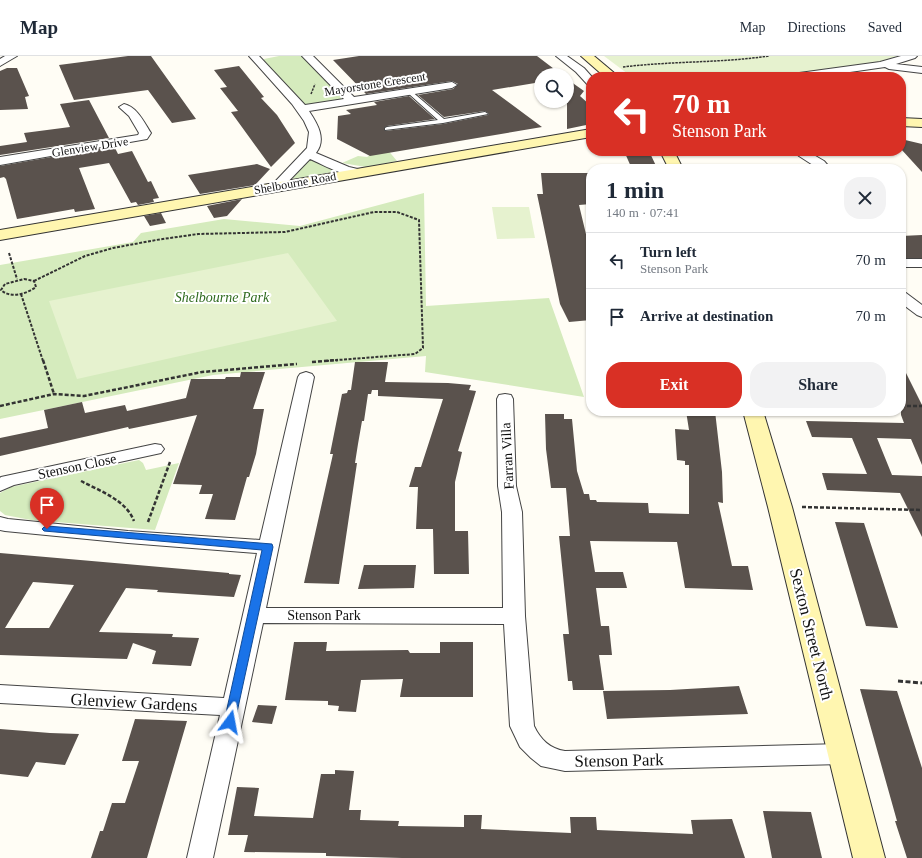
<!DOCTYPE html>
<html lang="en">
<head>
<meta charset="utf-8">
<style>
	:root { --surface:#fff; --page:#f2f2f3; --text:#1f2937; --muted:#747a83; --line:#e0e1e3; --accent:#d93025 }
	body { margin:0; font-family:Georgia,serif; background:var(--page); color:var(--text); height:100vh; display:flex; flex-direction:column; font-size:15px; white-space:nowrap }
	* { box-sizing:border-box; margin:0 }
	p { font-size:13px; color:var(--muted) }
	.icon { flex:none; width:22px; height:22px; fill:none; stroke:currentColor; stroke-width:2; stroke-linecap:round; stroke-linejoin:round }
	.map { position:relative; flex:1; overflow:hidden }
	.details { position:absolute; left:586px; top:108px; width:320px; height:252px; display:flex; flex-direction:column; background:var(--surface); border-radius:16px; box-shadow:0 1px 3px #0004 }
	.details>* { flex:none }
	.hud { position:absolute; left:586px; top:16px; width:320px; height:84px; border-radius:16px; box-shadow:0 1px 3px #0004; background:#d93025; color:#fff; overflow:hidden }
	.controls { position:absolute; left:534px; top:12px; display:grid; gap:8px }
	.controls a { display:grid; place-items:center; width:40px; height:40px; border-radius:50%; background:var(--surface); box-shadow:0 1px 3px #0004; font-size:20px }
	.pin { position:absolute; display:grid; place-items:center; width:34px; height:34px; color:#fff; margin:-41px -17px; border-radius:50% 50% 50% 0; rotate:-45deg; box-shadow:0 0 4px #0007 }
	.pin .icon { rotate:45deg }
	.me { position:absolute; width:44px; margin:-22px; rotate:13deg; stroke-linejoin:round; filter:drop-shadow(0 0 3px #0008) }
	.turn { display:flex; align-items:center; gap:14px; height:84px; padding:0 20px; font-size:18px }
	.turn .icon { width:52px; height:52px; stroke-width:2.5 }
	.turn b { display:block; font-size:28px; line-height:34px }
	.round { display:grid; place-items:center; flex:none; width:42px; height:42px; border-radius:16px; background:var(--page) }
	.headline { display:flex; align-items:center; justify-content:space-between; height:68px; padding:0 20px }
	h1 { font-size:24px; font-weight:600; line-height:30px }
	.button { display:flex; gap:8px; margin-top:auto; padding:8px 20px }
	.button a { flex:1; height:46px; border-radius:16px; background:var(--accent); color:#fff; font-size:16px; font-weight:600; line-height:46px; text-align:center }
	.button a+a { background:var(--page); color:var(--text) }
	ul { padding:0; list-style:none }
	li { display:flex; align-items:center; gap:12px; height:56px; padding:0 20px; border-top:1px solid var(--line) }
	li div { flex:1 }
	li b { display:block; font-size:15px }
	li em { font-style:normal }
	header { display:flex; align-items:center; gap:24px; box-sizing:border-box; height:56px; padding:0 20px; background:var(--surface); border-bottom:1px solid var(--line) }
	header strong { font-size:19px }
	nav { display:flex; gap:22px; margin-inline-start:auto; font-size:14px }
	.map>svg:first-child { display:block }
	.green { fill:#d5ebbd }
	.pitch { fill:#e6f2cf }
	.building { fill:#5a524d; fill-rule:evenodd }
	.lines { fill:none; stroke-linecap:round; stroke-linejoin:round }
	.lane-casing { stroke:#444; stroke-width:2 }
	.street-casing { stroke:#444; stroke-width:2 }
	.secondary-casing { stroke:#333; stroke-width:2 }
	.path-far3 { stroke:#333; stroke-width:1.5; stroke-dasharray:2.5 1; stroke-linecap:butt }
	.path-far2 { stroke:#333; stroke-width:2; stroke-dasharray:3 1.5; stroke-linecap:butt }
	.path-far1 { stroke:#333; stroke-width:2.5; stroke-dasharray:4 2; stroke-linecap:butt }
	.path { stroke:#333; stroke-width:3; stroke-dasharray:5 2.5; stroke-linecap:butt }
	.lane { fill:#fff; fill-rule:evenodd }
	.street { fill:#fff; fill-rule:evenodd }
	.secondary { fill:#fff6b0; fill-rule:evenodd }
	.route { fill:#1a73e8; stroke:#114b97 }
	.labels { text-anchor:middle; stroke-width:4; stroke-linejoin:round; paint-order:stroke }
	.far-street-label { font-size:12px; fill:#111; stroke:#fff }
	.park-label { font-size:14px; font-style:italic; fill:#2f6b1f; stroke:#fff }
	.street-label { font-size:14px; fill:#111; stroke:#fff }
	.near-street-label { font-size:17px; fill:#111; stroke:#fff }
</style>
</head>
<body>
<header>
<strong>Map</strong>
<nav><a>Map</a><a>Directions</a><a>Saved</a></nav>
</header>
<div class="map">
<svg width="922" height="802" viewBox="0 0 922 802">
	<rect width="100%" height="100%" fill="#fffdf5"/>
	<path class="green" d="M279 0H303L344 42 342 44 309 49 304 48 264 5V3Z
		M387 93 397 105 366 111 342 107 358 100 367 101 375 96Z
		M313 103 338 115 293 123 292 121 306 105Z
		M424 137 426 250 549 242 584 341 425 316 426 300 213 319 0 363V209L133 186 141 177 224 163 300 170Z
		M139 404 143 407 146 414 179 407 155 474 31 464 5 459 0 455V437L11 431Z"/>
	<path class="pitch" d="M604 0H899L877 6 837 13 748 21H632Z
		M492 151H529L535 182 497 183Z
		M288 197 337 265 77 323 49 245Z"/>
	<path class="building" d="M128 0H151L196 63 172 67 148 34 74 44 59 9Z
		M359 0H537L562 19H541V26L492 34 542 71 370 100 337 83 338 60 351 58 346 54 377 49 374 46 409 40 435 63 387 70 384 72 385 75 443 68 488 59 489 58 485 55 444 61 418 39 453 33 458 28 452 25 366 38 333 4Z
		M239 10 264 41 261 42 277 59 295 87 271 111 231 56 238 55 220 32 227 31 214 14Z
		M7 12H17L29 40 25 41 28 53 0 54V15Z
		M567 23 584 35 580 40 591 50V68L567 73Z
		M89 44 109 82 0 99V90L27 86 24 77 70 71 60 48Z
		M901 83 922 88V116L901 93Z
		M114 90 118 98 132 95 148 126 151 125 159 142 153 143 154 146 138 149 136 146 131 147 109 107 79 112 95 153 75 156 74 153 17 163 6 123 4 121 0 122V110Z
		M624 95H649L657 112 632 113Z
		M257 108 270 113 255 129 200 138 188 119Z
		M541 117H591V148L579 149 591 199V264L569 266 560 248 537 138H543Z
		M242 143 227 160 214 162 207 150Z
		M161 157 166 167 150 170 144 160Z
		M922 179V202H901V180Z
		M355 306H388L385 326 448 327 471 329 469 334 476 335 458 395 462 396 455 426V475H468L469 518H434L433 473H416L418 431H409L415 411H421L443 343 378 340V334H372L371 338H368L364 365H362L358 388 355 407H357L339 528 304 527 333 398H330L342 338 347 337 348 334H351Z
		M901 307 922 349V409L911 383 877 382 892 419 922 420V481L900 437 827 434 822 417 867 418 852 382 812 381 806 365 904 367 901 359Z
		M241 316H265L253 353H264L256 398 249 421H247L235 464 205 463 213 438H199L202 429 173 428 197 359 129 373 128 371 0 400V382L48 372 44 354 82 346 85 357 125 349 127 355 186 342 191 323H225L226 321H240Z
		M686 355H715L722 416 723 447 718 446 732 510H748L753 534 685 532 677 486 590 485 595 516H623L627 532H596L601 570H609L612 599H599L604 634H573L572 625H568L563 578H569L559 480H570L566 432H551L546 393 545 358H564V363H572L577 415 584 438H589L590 444H596L597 446 648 447 649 457 689 458V409H685V405L677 404 675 373 689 374Z
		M835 466 864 467 898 572 866 570Z
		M0 497 229 517V518L241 519 234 541 157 536 158 534 126 532 99 576 173 578 172 581 199 582 191 610 152 608 156 595 133 587 127 603 0 599ZM33 526 74 529 49 572H5Z
		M364 509H416L414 532 358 533Z
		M294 586H327L326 595 408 594 410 597H440V586H473V641H400L403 623 361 624 356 656 338 655 339 650 328 649V645L285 644Z
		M739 630 748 658 607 663 603 635 670 634Z
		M860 633 897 635 922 712V802H907L895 765H897Z
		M258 649 277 650 272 668 252 666Z
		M135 663 187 665 147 802H91L100 775H103L112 747H125L139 705H122Z
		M0 673 50 677 79 678 65 709 36 706 28 721 0 718Z
		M335 714 354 715 349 754H361L360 764 399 765 398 770 464 771V759H482L481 773 571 777 570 761H596L597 774 693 778 691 764 732 763 745 802H402L326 800V797L244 796 248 779H228L237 731 259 732 254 760 313 762 321 718H335Z
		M763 755 811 756 822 802H772Z"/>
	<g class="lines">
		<g class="lane-casing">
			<path id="lane" d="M410 34 444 63 485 56 488 58 443 67 385 74V72L387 71 438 64 408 37 407 36Z"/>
		</g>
		<g class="street-casing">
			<path id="street" d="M5 0H17L0 10V3Z
				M249 0H259L305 49 344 43 302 0H313L354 41 452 26 457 29 452 32 309 55C317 67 327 83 316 97L349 111 362 114 364 117 362 120C348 123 324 109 310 103L280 134H272L270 131 307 92 309 76 304 65 292 48Z
				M556 0H567L584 12 592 21 591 29 587 28 576 16Z
				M901 0H917L915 2 896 8 922 11V17L889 13 885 11 815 21H787L792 18 880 6Z
				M124 48C137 51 144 66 151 77L147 83 0 109V101L138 79 139 77 129 60 119 51Z
				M794 95H807L824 105 831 113H819L799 100Z
				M901 203H922V211H901Z
				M901 236 906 237 922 249V261L917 259 901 247Z
				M306 316 312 318 314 321 266 552H503L502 456 498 430 497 343 499 339 505 338 511 339 513 343 516 430 522 456 525 560 534 670C540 683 550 693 565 695L842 688 851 691 854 698 851 705 842 708 565 715 541 710 531 702 520 691 510 670 504 568 263 567 213 802H187L220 659 0 647V629L224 642 257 497 128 487 5 475 0 474V461L8 463 128 475 260 484 298 321 300 318Z
				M155 388 161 389 164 393 161 397 14 429 0 435V422L1 421Z"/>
		</g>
		<g class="secondary-casing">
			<path id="secondary" d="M581 0H594L619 21H605Z
				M901 62 922 63V71L901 70Z
				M591 73V81L0 184V174Z
				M660 95H674L683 113H669Z
				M743 355H763L792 451 885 802H853L768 451Z"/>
		</g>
		<path class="path-far3" d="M623 11C672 5 721 7 769 0
			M311 38 315 28"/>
		<path class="path-far2" d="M9 197 17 223
			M24 223 34 225 36 231C26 238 11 243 1 234L5 228Z
			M34 225 85 200 113 192 156 184 198 178 285 176 374 156H397L419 164 423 292 415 298 325 305
			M21 238 43 305"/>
		<path class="path-far1" d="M43 304 54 338
			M312 306 338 304
			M0 350 54 338 84 340 202 316 297 308
			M901 350H922
			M81 425C100 435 126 444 134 465
			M802 451 922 454
			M148 466 170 406"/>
		<path class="path" d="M898 625 922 627"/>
		<use href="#lane" class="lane"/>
		<use href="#street" class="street"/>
		<use href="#secondary" class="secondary"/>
	</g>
	<path class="route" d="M47 470 272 488 273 491 234 670 230 671 226 670 224 666 262 494 44 475 42 473 44 471Z"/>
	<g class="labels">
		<g class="far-street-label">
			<text transform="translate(375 28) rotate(-9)" y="4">Mayorstone Crescent</text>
			<text transform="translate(90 91) rotate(-9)" y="4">Glenview Drive</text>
			<text transform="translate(295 127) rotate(-10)" y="4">Shelbourne Road</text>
		</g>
		<g class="park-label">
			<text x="222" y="246">Shelbourne Park</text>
		</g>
		<g class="street-label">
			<text transform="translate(507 400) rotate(-93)" y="5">Farran Villa</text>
			<text transform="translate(77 410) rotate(-12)" y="5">Stenson Close</text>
			<text x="324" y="564">Stenson Park</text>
		</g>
		<g class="near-street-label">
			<text transform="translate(812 578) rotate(76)" y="6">Sexton Street North</text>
			<text transform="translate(134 646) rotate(3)" y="6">Glenview Gardens</text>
			<text transform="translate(619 704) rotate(-1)" y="6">Stenson Park</text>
		</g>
	</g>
</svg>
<div class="controls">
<a><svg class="icon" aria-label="search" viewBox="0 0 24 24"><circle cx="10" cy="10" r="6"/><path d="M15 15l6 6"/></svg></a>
</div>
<div class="pin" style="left:47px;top:473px;background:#d93025"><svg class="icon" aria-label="arrive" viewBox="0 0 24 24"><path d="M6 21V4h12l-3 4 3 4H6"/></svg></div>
<svg class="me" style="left:230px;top:666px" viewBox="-20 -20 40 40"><path d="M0-17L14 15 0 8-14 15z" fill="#1a73e8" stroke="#fff" stroke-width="4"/></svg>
<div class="hud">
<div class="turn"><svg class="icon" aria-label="left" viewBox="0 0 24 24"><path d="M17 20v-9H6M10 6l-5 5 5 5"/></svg><div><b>70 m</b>Stenson Park</div></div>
</div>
<section class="details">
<div class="headline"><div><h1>1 min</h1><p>140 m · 07:41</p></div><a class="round"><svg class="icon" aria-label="close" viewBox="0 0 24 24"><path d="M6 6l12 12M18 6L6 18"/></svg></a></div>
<ul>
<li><svg class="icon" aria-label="left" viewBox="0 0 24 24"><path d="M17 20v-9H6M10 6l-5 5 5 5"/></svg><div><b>Turn left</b><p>Stenson Park</p></div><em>70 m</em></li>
<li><svg class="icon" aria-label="arrive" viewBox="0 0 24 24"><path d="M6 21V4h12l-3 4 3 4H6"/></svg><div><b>Arrive at destination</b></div><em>70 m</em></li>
</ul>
<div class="button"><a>Exit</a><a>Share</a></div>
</section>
</div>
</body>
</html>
